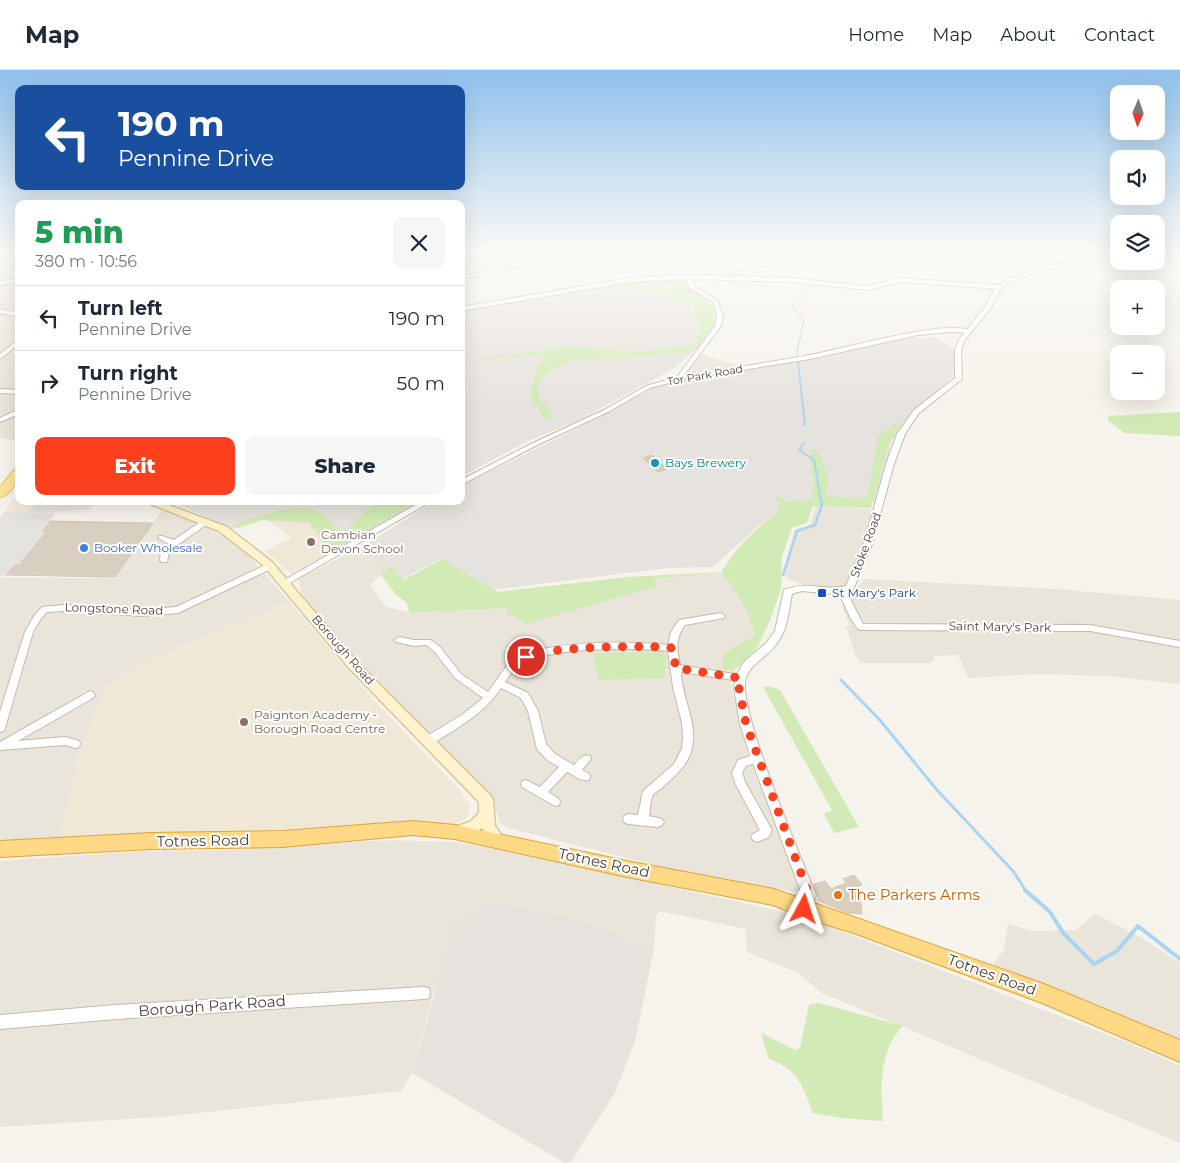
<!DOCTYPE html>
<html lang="en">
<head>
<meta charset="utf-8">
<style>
	:root { --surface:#fff; --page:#f6f6f7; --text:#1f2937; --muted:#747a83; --line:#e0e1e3; --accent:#fc3f1d }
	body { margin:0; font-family:Montserrat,sans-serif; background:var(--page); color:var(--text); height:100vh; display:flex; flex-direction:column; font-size:19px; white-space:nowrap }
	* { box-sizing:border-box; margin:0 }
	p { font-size:16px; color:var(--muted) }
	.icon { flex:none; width:28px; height:28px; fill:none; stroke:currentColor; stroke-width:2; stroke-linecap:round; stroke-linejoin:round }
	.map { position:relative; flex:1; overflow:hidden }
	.panel { position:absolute; left:15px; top:130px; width:450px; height:305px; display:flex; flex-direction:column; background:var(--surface); border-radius:10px; box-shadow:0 5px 20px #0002 }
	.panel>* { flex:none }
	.top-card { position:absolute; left:15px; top:15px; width:450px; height:105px; border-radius:10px; box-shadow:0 5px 20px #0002; background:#1a4fa0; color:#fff; overflow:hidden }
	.needle { width:32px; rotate:182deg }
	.tools { position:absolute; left:1110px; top:15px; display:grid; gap:10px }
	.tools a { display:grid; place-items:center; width:55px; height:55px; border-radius:10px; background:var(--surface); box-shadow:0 5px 20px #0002; font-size:25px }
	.pin { position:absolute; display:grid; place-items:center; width:42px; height:42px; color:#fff; margin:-21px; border:2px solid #fff; border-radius:50%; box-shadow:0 1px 5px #0007 }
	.me { position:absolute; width:55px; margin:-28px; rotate:5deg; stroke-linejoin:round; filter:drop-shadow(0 0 4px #0008) }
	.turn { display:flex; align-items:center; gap:18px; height:105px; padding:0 20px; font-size:22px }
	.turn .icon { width:65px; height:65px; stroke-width:2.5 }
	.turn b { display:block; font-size:35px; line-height:42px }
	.round { display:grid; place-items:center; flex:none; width:52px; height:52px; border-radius:10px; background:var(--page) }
	.headline { display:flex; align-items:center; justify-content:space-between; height:85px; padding:0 20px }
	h1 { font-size:30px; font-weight:800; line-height:38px; color:#1e9e55 }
	.cta { display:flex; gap:10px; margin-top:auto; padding:10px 20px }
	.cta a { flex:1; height:58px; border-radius:10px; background:var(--accent); color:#fff; font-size:20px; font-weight:800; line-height:58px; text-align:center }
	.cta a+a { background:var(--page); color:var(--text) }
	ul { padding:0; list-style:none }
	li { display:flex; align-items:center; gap:15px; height:65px; padding:0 20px; border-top:1px solid var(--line) }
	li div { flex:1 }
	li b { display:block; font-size:19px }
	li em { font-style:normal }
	header { display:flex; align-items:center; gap:30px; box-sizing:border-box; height:70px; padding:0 25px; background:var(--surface); border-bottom:1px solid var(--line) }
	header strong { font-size:24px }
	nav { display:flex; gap:28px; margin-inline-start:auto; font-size:18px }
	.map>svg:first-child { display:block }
	.residential { fill:#eae5da }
	.commercial { fill:#f7ead8 }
	.industrial { fill:#e6e2dd }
	.education { fill:#efe8d6 }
	.green { fill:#d2eab5 }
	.parking { fill:#e5e3e0 }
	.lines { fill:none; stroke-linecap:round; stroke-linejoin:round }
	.stream-far4 { stroke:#a9d4f2; stroke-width:1 }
	.stream-far3 { stroke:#a9d4f2; stroke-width:2 }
	.stream-far2 { stroke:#a9d4f2; stroke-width:2.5 }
	.stream-far1 { stroke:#a9d4f2; stroke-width:3 }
	.stream { stroke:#a9d4f2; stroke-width:4 }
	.building { fill:#d8cfc1; stroke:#d3c7b4 }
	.minor-casing { stroke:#c2bbae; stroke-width:2 }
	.tertiary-casing { stroke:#c2bbae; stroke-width:2 }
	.secondary-casing { stroke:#d6c79b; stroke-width:3 }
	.primary-casing { stroke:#e6c16a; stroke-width:2 }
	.trunk-casing { stroke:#e0a43c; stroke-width:2 }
	.minor { fill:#fff; fill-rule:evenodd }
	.tertiary { fill:#fff; fill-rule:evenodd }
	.secondary { fill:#fff3cd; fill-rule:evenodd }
	.primary { fill:#ffe39c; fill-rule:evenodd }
	.trunk { fill:#ffd985; fill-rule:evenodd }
	.route { stroke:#fc3f1d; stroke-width:9; stroke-dasharray:0 16.2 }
	.culture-dot { fill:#0f9aa8; stroke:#fff; stroke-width:2 }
	.education-dot { fill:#8d6e63; stroke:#fff; stroke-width:2 }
	.shop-dot { fill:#3f7fe0; stroke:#fff; stroke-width:2 }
	.transit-dot { fill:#1a4fb4; stroke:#fff; stroke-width:2 }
	.food-dot { fill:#e8710a; stroke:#fff; stroke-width:2 }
	.labels { text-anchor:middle; stroke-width:4; stroke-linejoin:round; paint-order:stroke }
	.far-street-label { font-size:11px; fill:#4b4439; stroke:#fff }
	.culture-label { font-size:12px; fill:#0d838f; stroke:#fff; text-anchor:start }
	.education-label { font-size:12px; fill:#785e54; stroke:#fff; text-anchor:start }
	.street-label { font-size:12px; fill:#4b4439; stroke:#fff }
	.shop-label { font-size:12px; fill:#366cbe; stroke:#fff; text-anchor:start }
	.transit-label { font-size:12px; fill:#164399; stroke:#fff; text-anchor:start }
	.near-street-label { font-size:15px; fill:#4b4439; stroke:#fff }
	.near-food-label { font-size:15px; fill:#c56008; stroke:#fff; text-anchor:start }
</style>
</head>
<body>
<header>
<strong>Map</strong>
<nav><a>Home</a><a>Map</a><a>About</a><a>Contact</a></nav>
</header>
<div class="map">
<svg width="1180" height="1093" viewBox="0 0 1180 1093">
	<rect width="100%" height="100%" fill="#f6f3ec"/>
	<path class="residential" d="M0 183H19V371L0 368Z
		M461 183H609L536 198 461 209Z
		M702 284 744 297 682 306Z
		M816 436 872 439 873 447 865 474 846 517 837 518 802 514 790 510 783 505 794 460 810 455Z
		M161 441 197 453 229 469 247 484 289 531 161 584 132 599 106 615 79 686 60 767 0 770V508H115Z
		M367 474 391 496 370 515 385 536 409 543 507 538 654 509 721 502 742 529 751 547 755 566 735 600 730 614 750 691 777 755 799 818 796 822 710 809 508 758 500 753 491 726 385 621 345 579 303 526 298 509Z
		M864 509 1057 519 1180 530V614L1108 606 1039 604 968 608 958 585 935 586 932 593H861L856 587 846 557 849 555 842 536Z
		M390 770 454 772 496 779 803 846 1141 978 1180 996V1073L820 922 799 903 747 882 746 859 660 841 656 845 654 879 576 851 497 832 480 842 433 925 412 1003 401 1021 161 1047 0 1057V791L141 781 226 780Z
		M1095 844 1142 868 1180 893V975L991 898 1004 879 1008 854 1034 861 1076 860Z"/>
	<path class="commercial" d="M19 422V431H98L89 441 82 443 4 442Z"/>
	<path class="industrial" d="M611 215 662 222 693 237 699 257 696 271 685 276 691 283 675 298 581 349 524 373 461 407V240Z
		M937 267 956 281 952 307 927 330 892 371 876 432 802 431 783 436 777 444 758 456 713 497 666 498 492 520 440 489 400 510 365 475 435 431H461V416L614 340 650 319 675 310 739 302 758 296 909 268Z
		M170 431H421L344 476 272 445 234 459Z
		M497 832 576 851 654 879 635 971 615 1023 570 1093H565L412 1003 455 853Z"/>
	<path class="education" d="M314 447 344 476 292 505 265 481 291 468 265 448Z
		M289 531 363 618 460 721 471 737 466 749 455 754 398 752 196 765 60 767 79 686 106 615 132 599 161 584Z"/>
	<path class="green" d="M817 183H866L881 186 875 193 858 195 856 199 817 195 787 196 811 188Z
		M684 210V215C692 219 702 224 708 230 724 249 709 272 691 283 671 283 652 286 633 288 600 290 559 284 537 314L539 328 551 342 553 349 545 350 530 325 538 292 543 291 544 285 461 291 574 276 630 281 661 279 684 276 696 271 699 257 693 237 662 222 611 215 645 211Z
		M1180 342V366L1125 363 1108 351V346Z
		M902 352 889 372 871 438 813 436 807 453 792 458 782 486 781 519 770 550 757 578 735 600 722 599 724 583 755 566C749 540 738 523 721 502L654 509 657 516 527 554 513 546 507 545V538L409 543 407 533 396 525 381 505 391 496 403 510 442 489 498 522 627 507 721 502C737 478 753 459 778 443L779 433 774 425 788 432 811 429 814 414 810 379 818 381 828 408 826 426 865 429 869 420 878 367 893 355Z
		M418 431 330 482 309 452 262 450 238 458 232 456C250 448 296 433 315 440 325 444 334 455 343 462L376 432Z
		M663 582 667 586 664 608 599 610 593 583Z
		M769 616 780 620 859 757 834 763 824 744 832 740 763 617Z
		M819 933 903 956C878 981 881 1018 883 1051L842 1048 813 1043C802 1015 799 1000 769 989L763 971 762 963 795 980 800 978 809 935Z"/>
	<path class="parking" d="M780 294 783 296 789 297 793 308 785 325 765 295Z
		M38 431H95L88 439 52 442H29Z
		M4 442 54 443 51 451 43 461H47L19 495H15L6 505 0 507V448Z"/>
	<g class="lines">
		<path class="stream-far4" d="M798 293 797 281 804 250 792 237 821 206 829 205 842 193 865 189 875 183"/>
		<path class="stream-far3" d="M798 292 805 355
			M804 373 799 380 814 390 821 431"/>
		<path class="stream-far2" d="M783 505 797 461 815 455 822 434 821 429"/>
		<path class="stream-far1" d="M841 610 879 649 937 720 1013 801 1026 821"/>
		<path class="stream" d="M1025 820 1050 842 1064 864 1094 894 1117 881 1138 856 1180 889"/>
	</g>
	<path class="building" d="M652 385 667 399 658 402 643 388Z
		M51 451 93 452 153 453 115 507 6 505 15 495H19L47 461H43Z
		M854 805 862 815H859L862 844 848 843 819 831 814 814 825 811 831 819 846 813 843 809Z"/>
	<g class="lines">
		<g class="minor-casing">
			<path id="minor" d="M812 183H816C801 199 752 202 729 205L727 204 784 194 806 187Z
				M19 185V187L0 191V189Z
				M500 189 515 194 539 191 541 192 509 198 507 197 510 195 500 191 461 194V192Z
				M477 204 479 205V206L461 208V205Z
				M688 205 789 208 870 216 898 208 999 215 1002 217 999 219 898 212 870 220 789 212 691 209 694 216 717 230 723 244 721 256 684 305C726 299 768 293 809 285 840 280 947 248 971 261L968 263 950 262 918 265 810 289 680 310 650 318 608 342 537 375 461 415V410L533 373 604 340 646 316 677 307 715 256 717 244 713 232 690 218 686 209 629 212 461 241V237L629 208Z
				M19 209V212L0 215V211Z
				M0 239 19 243V247L0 243Z
				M19 269V274L0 289V284Z
				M0 319 19 320V324L0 323Z
				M19 339V344L0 352V348Z
				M422 431H432L288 514 285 515 281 512Z
				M203 450H206L210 452 169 481 167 492H161L160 490 161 480 169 474 158 468 159 466H162L174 470Z
				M270 493 273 494 274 496 273 498 178 543 143 546 63 541 47 542 40 550 33 562 5 658 4 661 0 662V642L25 562 34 546 42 537 63 535 143 540 176 537Z
				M842 518 845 519 863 554 1090 555 1180 571V577L1090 561 861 560 858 559 851 549 838 521Z
				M721 543 725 546 724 548 685 555C675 568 677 580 680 595L740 605 743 606 745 608 743 610 740 611 681 602C681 627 698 652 692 678 689 694 675 706 663 717 659 720 653 723 652 727 650 733 650 741 649 746L662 749 664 752 662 755 658 757 628 754 624 752 623 749 624 746 628 744 638 745 643 721 674 694 682 678 683 667 682 653 673 617 668 581C633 578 549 576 520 595 513 599 509 606 505 612L528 623 538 641 546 674 555 684 574 695C579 690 582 684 590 686L591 689 582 700 589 704 590 707 589 710C581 712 574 705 567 702L548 722 559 729 560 732 559 735 555 736 522 717 521 714 522 711 526 710 540 717 559 697 547 690 537 679 528 641 521 628 501 618C484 644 457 658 432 674L428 675 424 674 423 671 424 668 463 644 483 628 455 608 434 581 426 575 414 576 396 572 394 570 399 567 414 570H431L440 577 461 604 488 622 508 594C535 569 632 571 668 575L671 562 679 550Z
				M90 621 93 622 95 625 93 628 18 671 65 667 79 671 80 674 79 677 75 678 65 675 0 680V672Z
				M757 684 761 685 762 688 761 691 746 696 742 703 746 714 772 760 769 767 757 772 753 770 751 767 753 764 760 760 736 715 732 703 738 690Z
				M424 917 429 918 430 923 429 928 424 929 116 949 0 959V945L116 935Z"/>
		</g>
		<g class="tertiary-casing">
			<path id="tertiary" d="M1113 183H1119V185L1042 200 1010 212 1001 218 990 239 964 271 961 281 962 309 919 343 905 364 894 394 871 477 853 520 834 524 802 521 792 524C788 544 788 561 774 577 766 588 750 594 746 608 736 636 802 790 816 825L809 843 804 845 799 843 797 839 802 825 751 688 740 654 734 618 735 608 743 593 766 573 775 561 784 520C808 510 824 522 846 516L866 467 886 394 897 364 914 340 955 308V281L958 271 985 237 997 216 1006 210 1039 198Z
				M1156 183H1180V185H1156Z"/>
		</g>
		<g class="secondary-casing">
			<path id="secondary" d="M143 431H158L227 457 272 492 357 592 491 726 493 730 495 756 505 770 503 774C492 778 486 767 482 758 475 764 460 769 451 766L449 762 451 758 470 752 479 743V732L349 598 264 496 219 461Z"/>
		</g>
		<g class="primary-casing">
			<path id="primary" d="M19 398C19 408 12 425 0 427V417L15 399Z"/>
		</g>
		<g class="trunk-casing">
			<path id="trunk" d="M413 751 455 755 627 791 774 819 1044 914 1180 970V992L1042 933 854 863 804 848 773 835 627 807 455 769 413 765 282 777 151 779 0 787V771L151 763 282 761Z"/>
		</g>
		<use href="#minor" class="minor"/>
		<use href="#tertiary" class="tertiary"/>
		<use href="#secondary" class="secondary"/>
		<use href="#primary" class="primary"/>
		<use href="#trunk" class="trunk"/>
	</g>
	<linearGradient id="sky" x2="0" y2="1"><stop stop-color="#8fc1ec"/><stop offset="0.54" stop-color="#fbfaf6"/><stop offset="1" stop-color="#fbfaf6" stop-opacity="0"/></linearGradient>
	<rect width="1180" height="336" fill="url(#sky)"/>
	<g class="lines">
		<path class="route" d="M526 587C555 576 632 576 664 577L672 578 676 598 740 608 739 618 746 654 809 825 804 839"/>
	</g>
	<circle class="culture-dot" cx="655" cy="393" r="5"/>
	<g class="education-dot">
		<circle cx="311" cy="472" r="5"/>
		<circle cx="244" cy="652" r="5"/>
	</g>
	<circle class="shop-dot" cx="84" cy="478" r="5"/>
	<rect class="transit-dot" x="817" y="518" width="10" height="10" rx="2.5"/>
	<circle class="food-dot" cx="838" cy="825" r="5"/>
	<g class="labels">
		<g class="far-street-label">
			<text transform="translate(705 305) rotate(-10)" y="4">Tor Park Road</text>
		</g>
		<g class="culture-label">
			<text x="665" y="397">Bays Brewery</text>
		</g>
		<g class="education-label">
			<text x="321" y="469">Cambian<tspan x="321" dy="14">Devon School</tspan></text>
			<text x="254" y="649">Paignton Academy -<tspan x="254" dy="14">Borough Road Centre</tspan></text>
		</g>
		<g class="street-label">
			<text transform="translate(866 475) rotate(-70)" y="4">Stoke Road</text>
			<text transform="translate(114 539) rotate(2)" y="4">Longstone Road</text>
			<text transform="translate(1000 557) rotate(1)" y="4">Saint Mary's Park</text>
			<text transform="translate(343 580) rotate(49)" y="4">Borough Road</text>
		</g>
		<g class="shop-label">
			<text x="94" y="482">Booker Wholesale</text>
		</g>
		<g class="transit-label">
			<text x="832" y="527">St Mary's Park</text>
		</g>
		<g class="near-street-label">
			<text transform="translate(203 771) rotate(-1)" y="5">Totnes Road</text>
			<text transform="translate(604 793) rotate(12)" y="5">Totnes Road</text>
			<text transform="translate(992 905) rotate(20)" y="5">Totnes Road</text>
			<text transform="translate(212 936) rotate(-4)" y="5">Borough Park Road</text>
		</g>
		<g class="near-food-label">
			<text x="848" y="830">The Parkers Arms</text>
		</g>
	</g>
</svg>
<div class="tools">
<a><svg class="needle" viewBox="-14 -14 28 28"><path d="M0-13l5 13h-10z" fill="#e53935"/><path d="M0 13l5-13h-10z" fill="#747a83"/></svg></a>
<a><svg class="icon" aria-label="sound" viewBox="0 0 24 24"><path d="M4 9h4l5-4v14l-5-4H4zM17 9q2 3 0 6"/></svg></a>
<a><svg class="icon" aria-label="layers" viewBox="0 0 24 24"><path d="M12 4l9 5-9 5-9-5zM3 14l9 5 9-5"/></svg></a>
<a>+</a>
<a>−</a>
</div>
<div class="pin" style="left:526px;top:587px;background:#d93025"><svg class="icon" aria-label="arrive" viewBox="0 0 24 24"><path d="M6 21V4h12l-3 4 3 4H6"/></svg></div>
<svg class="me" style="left:804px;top:839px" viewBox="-20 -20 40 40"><path d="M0-17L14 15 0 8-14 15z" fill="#fc3f1d" stroke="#fff" stroke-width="4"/></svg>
<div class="top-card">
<div class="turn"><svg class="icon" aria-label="left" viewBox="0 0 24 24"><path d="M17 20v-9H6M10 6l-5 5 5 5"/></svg><div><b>190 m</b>Pennine Drive</div></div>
</div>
<section class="panel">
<div class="headline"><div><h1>5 min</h1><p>380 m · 10:56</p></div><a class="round"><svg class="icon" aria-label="close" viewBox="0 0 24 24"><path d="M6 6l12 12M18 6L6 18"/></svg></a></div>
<ul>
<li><svg class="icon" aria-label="left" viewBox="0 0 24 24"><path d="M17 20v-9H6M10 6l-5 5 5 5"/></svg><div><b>Turn left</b><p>Pennine Drive</p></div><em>190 m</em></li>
<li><svg class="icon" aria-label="right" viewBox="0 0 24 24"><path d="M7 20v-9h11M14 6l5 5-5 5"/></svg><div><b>Turn right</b><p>Pennine Drive</p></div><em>50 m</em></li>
</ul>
<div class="cta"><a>Exit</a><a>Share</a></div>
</section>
</div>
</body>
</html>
